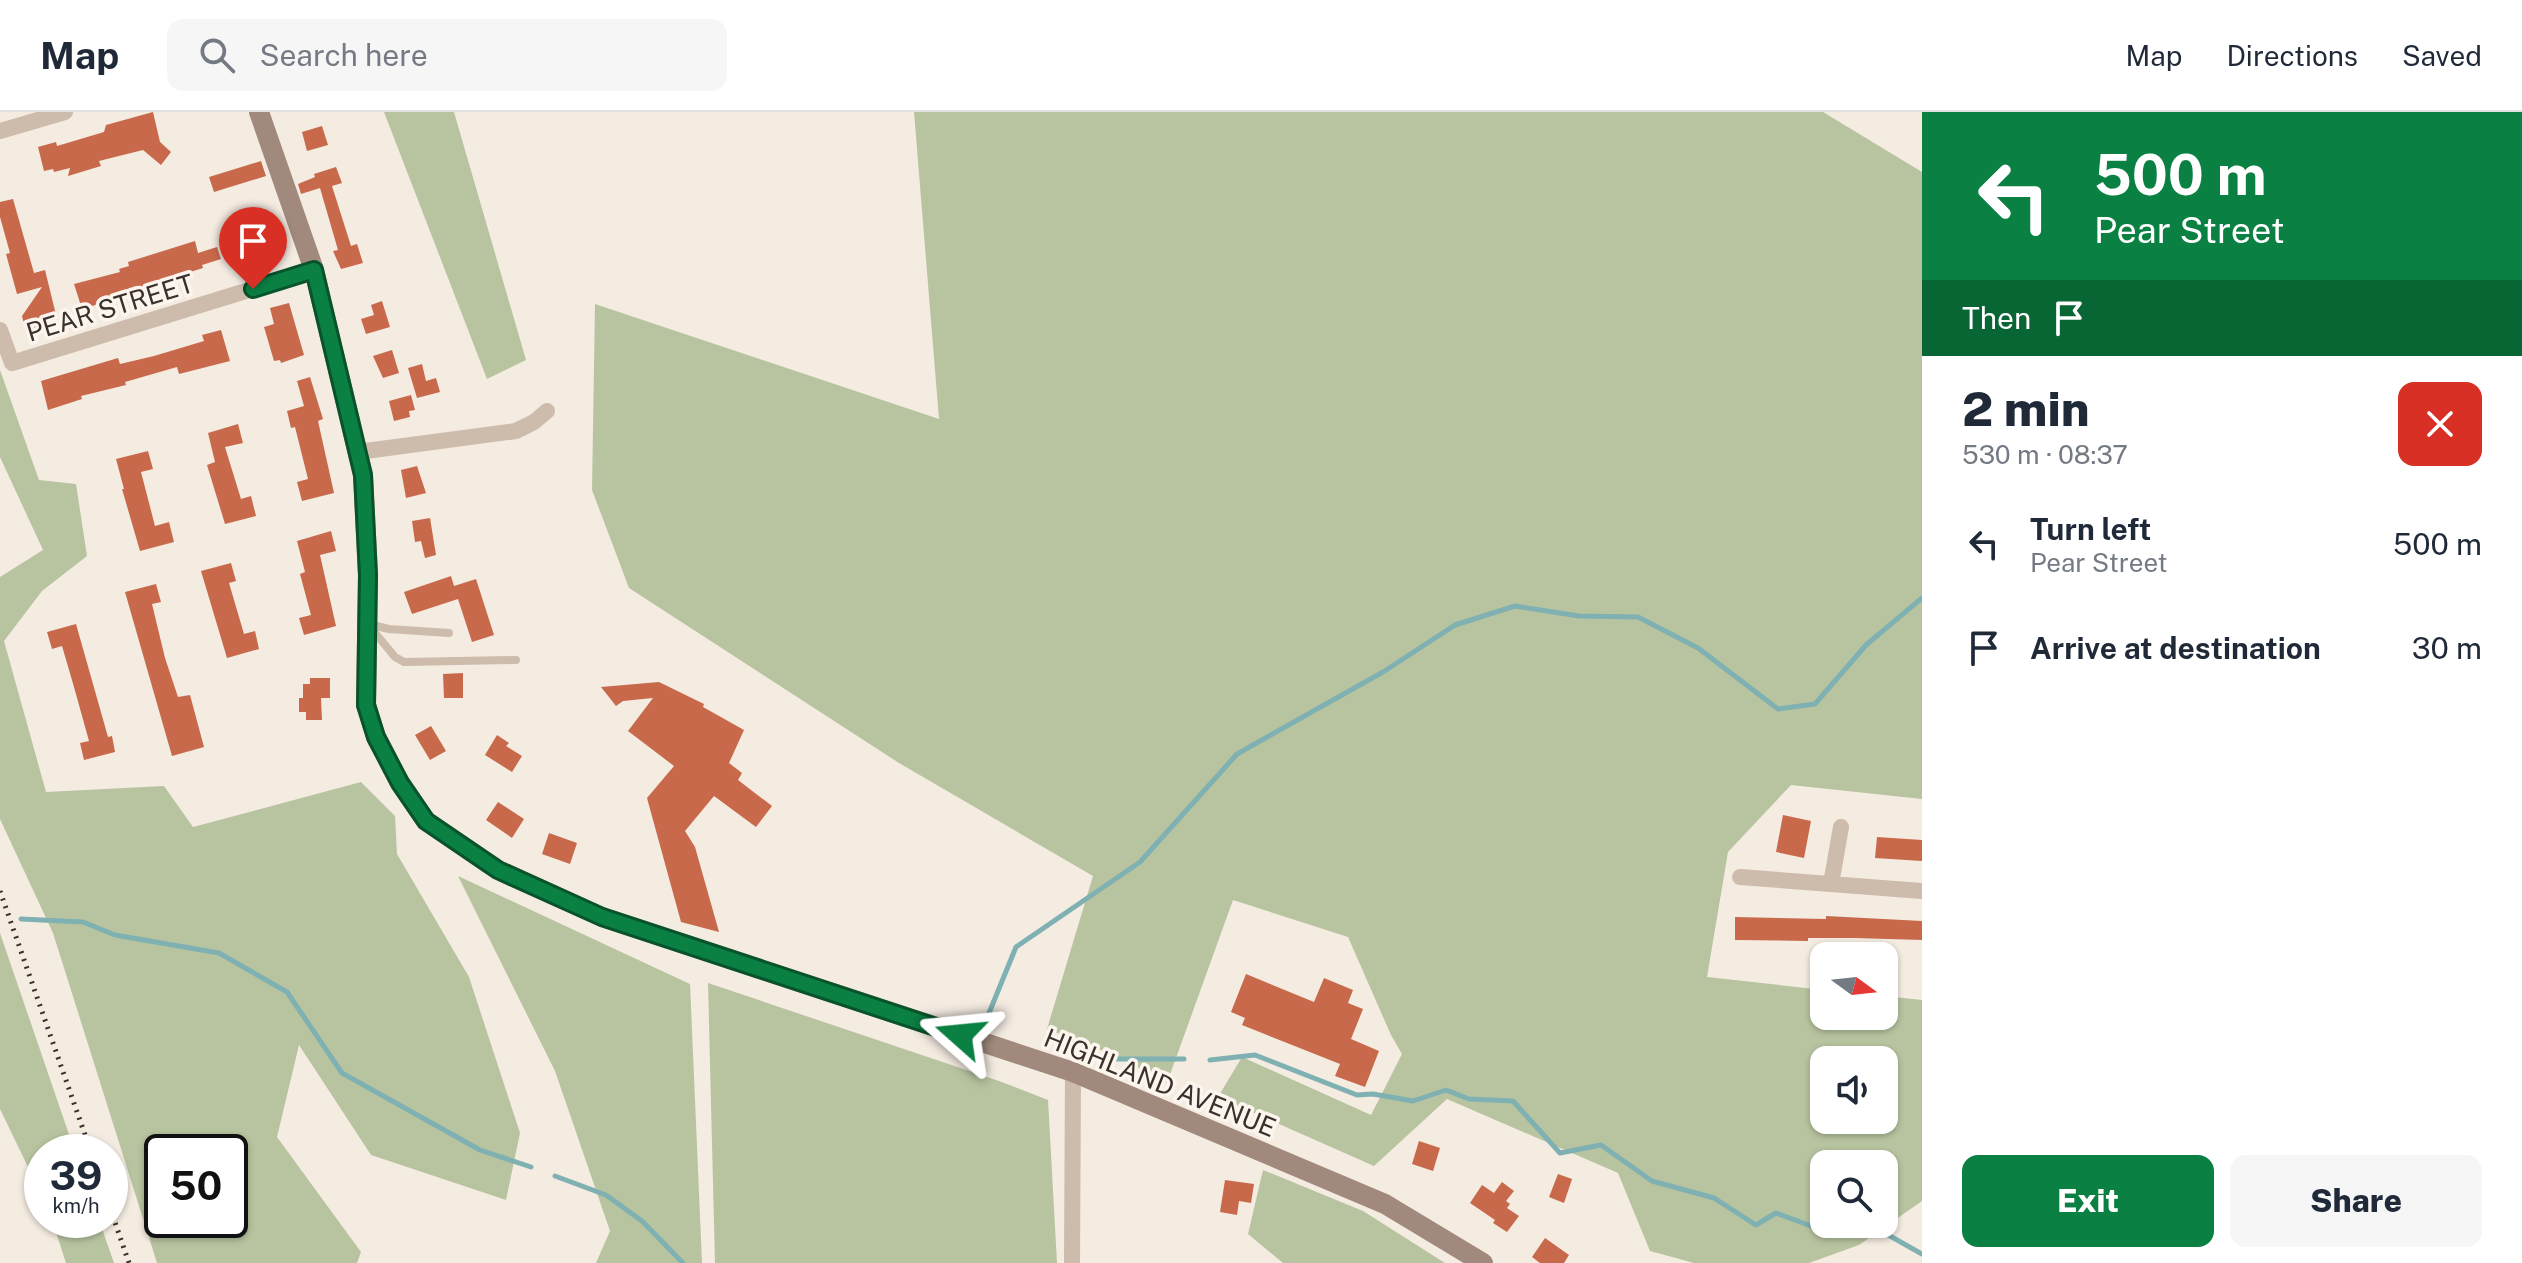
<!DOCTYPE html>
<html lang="en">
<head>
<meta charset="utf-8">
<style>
	:root { --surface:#fff; --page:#f6f6f7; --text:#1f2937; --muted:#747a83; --line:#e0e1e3; --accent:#0b8043 }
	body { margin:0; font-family:"Public Sans",sans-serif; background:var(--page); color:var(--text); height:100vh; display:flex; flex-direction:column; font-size:30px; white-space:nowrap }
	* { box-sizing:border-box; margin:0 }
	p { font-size:26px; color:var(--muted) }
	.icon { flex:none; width:44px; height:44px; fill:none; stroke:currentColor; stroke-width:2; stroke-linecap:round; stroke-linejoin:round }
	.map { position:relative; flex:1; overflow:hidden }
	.details { display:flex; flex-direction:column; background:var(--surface); width:600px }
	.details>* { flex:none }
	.guide { background:#0b8043; color:#fff; overflow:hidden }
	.needle { width:52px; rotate:105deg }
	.tools { position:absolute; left:1810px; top:830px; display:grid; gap:16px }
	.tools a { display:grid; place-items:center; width:88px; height:88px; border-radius:16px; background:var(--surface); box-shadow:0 2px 6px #0004; font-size:40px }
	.speed { position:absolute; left:24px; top:1022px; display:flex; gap:16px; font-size:40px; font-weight:700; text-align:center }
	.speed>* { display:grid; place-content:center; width:104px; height:104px; border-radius:50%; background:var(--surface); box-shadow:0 2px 6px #0004; line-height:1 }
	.speed small { font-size:20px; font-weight:400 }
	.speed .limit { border:4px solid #111; border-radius:12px; background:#fff; color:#111 }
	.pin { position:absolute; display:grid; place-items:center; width:68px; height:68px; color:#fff; margin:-82px -34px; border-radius:50% 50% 50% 0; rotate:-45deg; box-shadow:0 0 8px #0007 }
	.pin .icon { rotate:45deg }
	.me { position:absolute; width:88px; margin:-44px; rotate:288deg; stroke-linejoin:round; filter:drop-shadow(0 0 6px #0008) }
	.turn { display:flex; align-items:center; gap:28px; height:168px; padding:0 40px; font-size:36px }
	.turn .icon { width:104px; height:104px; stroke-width:2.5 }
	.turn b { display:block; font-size:56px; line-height:68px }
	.then { display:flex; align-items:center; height:76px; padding:0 40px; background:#0003; gap:16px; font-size:30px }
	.round { display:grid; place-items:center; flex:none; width:84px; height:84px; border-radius:16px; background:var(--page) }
	.summary { display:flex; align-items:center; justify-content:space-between; height:136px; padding:0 40px }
	h1 { font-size:48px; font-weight:800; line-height:60px }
	.button { display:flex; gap:16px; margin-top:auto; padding:16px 40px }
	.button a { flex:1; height:92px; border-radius:16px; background:var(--accent); color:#fff; font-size:32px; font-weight:800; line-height:92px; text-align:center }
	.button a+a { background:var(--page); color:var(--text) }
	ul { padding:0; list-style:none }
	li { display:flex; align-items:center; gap:24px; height:104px; padding:0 40px }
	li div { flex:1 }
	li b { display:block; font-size:30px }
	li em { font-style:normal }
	header { display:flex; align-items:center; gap:48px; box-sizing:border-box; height:112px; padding:0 40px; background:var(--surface); border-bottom:2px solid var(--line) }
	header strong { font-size:38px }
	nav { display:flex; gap:44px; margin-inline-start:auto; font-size:28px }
	.search { width:560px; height:72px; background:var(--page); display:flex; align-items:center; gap:20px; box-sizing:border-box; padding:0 28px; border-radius:16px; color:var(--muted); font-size:30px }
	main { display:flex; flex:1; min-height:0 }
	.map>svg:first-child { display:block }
	.green { fill:#b8c4a0; fill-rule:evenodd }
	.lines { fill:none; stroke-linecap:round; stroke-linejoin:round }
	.stream { stroke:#7fb0b2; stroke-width:5 }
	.building { fill:#c8694b }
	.service { stroke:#cdbbac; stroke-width:8 }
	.minor { stroke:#cdbbac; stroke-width:16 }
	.secondary { stroke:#a18a7d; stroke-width:20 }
	.rail { stroke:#3b302b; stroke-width:5; stroke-dasharray:2 6; stroke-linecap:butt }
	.route-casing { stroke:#07532c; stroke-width:20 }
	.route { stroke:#0b8043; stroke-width:14 }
	.labels { text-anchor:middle; stroke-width:7; stroke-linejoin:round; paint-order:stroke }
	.street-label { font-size:26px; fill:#3b302b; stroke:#fbf5ee }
</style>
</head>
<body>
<header>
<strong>Map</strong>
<div class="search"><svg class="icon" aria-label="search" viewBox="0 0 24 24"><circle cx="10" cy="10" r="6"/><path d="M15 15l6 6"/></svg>Search here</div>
<nav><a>Map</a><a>Directions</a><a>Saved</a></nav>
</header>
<main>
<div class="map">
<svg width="1922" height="1151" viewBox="0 0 1922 1151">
	<rect width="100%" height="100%" fill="#f4ebe1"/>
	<path class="green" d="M384 0H454L526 248 487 267Z
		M914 0H1823L1922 60V687L1791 673 1728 740 1707 865 1824 878V904H1884V884L1922 888V1089L1859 1133 1809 1151H1694L1650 1139 1618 1061 1447 987 1374 1054 1218 985 1242 945 1371 1003 1402 942 1391 923 1348 825 1233 788 1167 971 1116 944 1047 917 1093 764 899 651 629 476 592 378 595 192 939 307ZM1824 948H1884V1008H1824ZM1824 1052H1884V1112H1824Z
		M0 258 39 368 76 372 87 444 42 479 4 529 46 680 164 674 193 715 361 670 395 704 397 742 469 865 520 1021 506 1088 371 1043 299 933 277 1025 361 1140 357 1151H157L53 821 0 707V465L43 438 0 345ZM230 1040V1108H162V1040Z
		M458 764 690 872 702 1151H596L610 1119 555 959Z
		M0 821 75 1040H42V1084L0 997Z
		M708 871 999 969 1048 988 1057 1151H715Z
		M1263 1058 1363 1099 1445 1151H1283L1248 1122Z
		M52 1108H99L114 1151H66Z"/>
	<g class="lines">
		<path class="stream" d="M21 807 83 810 115 823 219 841 287 880 342 961 480 1038 531 1055
			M989 901 1016 835 1140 750 1237 642 1383 560 1455 513 1515 494 1579 504 1638 505 1698 536 1778 597 1815 592 1866 533 1922 486
			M1210 948 1255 943 1357 983 1373 982 1413 989 1446 978 1469 987 1513 989 1560 1041 1601 1033 1652 1069 1714 1086 1756 1113 1776 1101 1811 1114 1829 1112
			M1102 955 1110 947H1184
			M555 1064 606 1083 642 1109 683 1151
			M1859 1112 1883 1120 1922 1142"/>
	</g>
	<path class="building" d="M153 0 160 30 171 40 161 53 143 38 99 49 101 54 68 64 70 56 54 60 53 57 44 59 38 35 56 30 57 34 104 20 106 13Z
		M322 14 328 33 307 39 302 20Z
		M261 49 266 64 214 80 209 65Z
		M336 55 342 71 332 74 351 134 357 132 363 151 341 157 333 139 338 138 320 76 301 82 298 72 315 65 314 62Z
		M13 87 34 161 45 158 59 215 27 224 22 204 42 175 17 182 6 142 10 141 0 105V90Z
		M278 126 283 143 262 149 257 131Z
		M195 129 198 141 217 135 221 147 202 153 203 156 171 166 172 170 82 197 74 172 120 160 119 157 129 154 128 150Z
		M382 189 390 215 366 222 361 207 374 203 371 193Z
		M289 191 304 243 281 251 280 248 274 249 264 215 274 212 270 196Z
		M221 218 230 249 179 262 177 255 125 270 126 273 81 284 82 287 48 298 41 269 118 246 120 252 154 244 204 229 202 223Z
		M392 238 399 261 383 266 373 244Z
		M422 252 426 269 436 266 440 280 417 286 408 256Z
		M310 265 323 307 318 309 334 381 302 389 297 370 308 367 295 315 291 316 287 299 304 294 297 269Z
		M411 283 415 298 409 299 410 305 394 309 389 289Z
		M238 312 243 331 225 335 241 387 251 384 256 404 225 412 207 353 215 350 208 321Z
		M148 339 153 357 141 360 155 414 169 410 174 430 140 439 122 377H124L116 347Z
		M417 354 426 381 406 386 401 358Z
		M430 406 436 443 425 446 421 429 415 430 412 409Z
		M331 419 336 439 320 443 336 514 304 523 299 506 311 503 300 462 305 460 297 429Z
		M231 451 236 469 229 471 244 522 255 519 259 537 227 546 201 459Z
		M451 464 454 474 476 467 494 523 472 530 458 487 412 502 404 480Z
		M156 472 161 490 152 492 165 546 178 585 190 583 204 635 172 644 125 480Z
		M76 512 108 625 112 624 115 640 84 648 80 631 89 629 74 575 62 534 52 537 47 520Z
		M463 561V586H444L443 562Z
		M310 566H330V586H321L322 608H306V600H299V586H303V572H310Z
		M659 570 704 592 703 595 744 618 729 651 742 661 738 668 772 694 756 715 714 684 685 719 695 735 719 820 681 810 647 686 674 654 628 619 653 586 623 589 616 594 601 575Z
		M431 614 446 639 430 648 415 623Z
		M497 623 509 631 506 634 522 644 512 660 485 643Z
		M498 690 524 707 512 726 486 708Z
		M1783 703 1811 709 1804 746 1776 740Z
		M549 721 577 731 570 752 542 742Z
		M1877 725 1922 728V749L1875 746Z
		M1826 804 1922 809V828L1855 826H1808V829L1735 828V805L1826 807Z
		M1246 862 1314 890 1324 866 1353 878 1348 891 1363 897 1351 927 1379 939 1365 975 1335 964 1340 952 1242 913 1245 906 1231 900Z
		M1419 1029 1440 1036 1433 1059 1412 1052Z
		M1558 1062 1572 1067 1564 1091 1549 1085Z
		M1225 1068 1254 1072 1251 1091 1239 1089 1237 1103 1220 1100Z
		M1502 1070 1514 1079 1506 1089 1510 1092 1507 1096 1519 1104 1507 1120 1493 1111 1495 1108 1470 1091 1482 1073 1494 1081Z
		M1545 1126 1569 1143 1564 1151H1540L1532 1145Z"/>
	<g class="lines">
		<path class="service" d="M368 512 389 517 449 521
			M371 516 395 545 404 550 516 548"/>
		<path class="minor" d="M0 19 65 0
			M0 218 12 251 314 158
			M358 340 516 319 534 310 547 299
			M1740 765 1922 779
			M1831 772 1841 715
			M1072 1151 1073 960"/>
		<path class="secondary" d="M259 0 314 158 363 363 368 463 366 593 376 625 400 671 426 709 498 758 602 805 1073 960 1385 1092 1483 1151"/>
		<path class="rail" d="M0 779 91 1040
			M110 1096 129 1151"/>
	</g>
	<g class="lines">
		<g class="route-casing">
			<path id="route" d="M253 177 314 158 363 363 368 463 366 593 376 625 400 671 426 709 498 758 602 805 960 923"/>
		</g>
		<use href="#route" class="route"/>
	</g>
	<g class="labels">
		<g class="street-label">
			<text transform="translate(110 196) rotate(-17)" y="9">PEAR STREET</text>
			<text transform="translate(1160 971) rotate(22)" y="9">HIGHLAND AVENUE</text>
		</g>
	</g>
</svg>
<div class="tools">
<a><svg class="needle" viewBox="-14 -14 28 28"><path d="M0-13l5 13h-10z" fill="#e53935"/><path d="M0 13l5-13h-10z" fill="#747a83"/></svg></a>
<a><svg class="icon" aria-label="sound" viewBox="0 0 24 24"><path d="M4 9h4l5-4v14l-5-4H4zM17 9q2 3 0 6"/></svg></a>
<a><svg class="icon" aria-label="search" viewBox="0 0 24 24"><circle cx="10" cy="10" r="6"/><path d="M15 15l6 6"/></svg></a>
</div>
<div class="speed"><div>39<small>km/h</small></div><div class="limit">50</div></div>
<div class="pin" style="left:253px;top:177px;background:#d93025"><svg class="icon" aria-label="arrive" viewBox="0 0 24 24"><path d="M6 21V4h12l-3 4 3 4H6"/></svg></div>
<svg class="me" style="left:960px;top:923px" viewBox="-20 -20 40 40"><path d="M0-17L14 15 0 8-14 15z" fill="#0b8043" stroke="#fff" stroke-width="4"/></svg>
</div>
<section class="details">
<div class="guide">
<div class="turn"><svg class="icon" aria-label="left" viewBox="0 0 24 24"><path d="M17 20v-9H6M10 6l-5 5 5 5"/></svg><div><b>500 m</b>Pear Street</div></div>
<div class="then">Then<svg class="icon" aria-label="arrive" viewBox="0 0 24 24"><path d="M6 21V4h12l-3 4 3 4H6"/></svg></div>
</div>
<div class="summary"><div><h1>2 min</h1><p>530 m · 08:37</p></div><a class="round" style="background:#d93025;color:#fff"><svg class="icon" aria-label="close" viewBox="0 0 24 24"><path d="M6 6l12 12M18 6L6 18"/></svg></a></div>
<ul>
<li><svg class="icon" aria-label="left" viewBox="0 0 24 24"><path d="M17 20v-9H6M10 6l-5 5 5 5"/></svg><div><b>Turn left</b><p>Pear Street</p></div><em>500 m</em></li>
<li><svg class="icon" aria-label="arrive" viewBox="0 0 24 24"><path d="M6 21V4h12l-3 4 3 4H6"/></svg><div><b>Arrive at destination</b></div><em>30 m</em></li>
</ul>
<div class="button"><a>Exit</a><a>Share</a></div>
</section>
</main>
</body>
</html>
